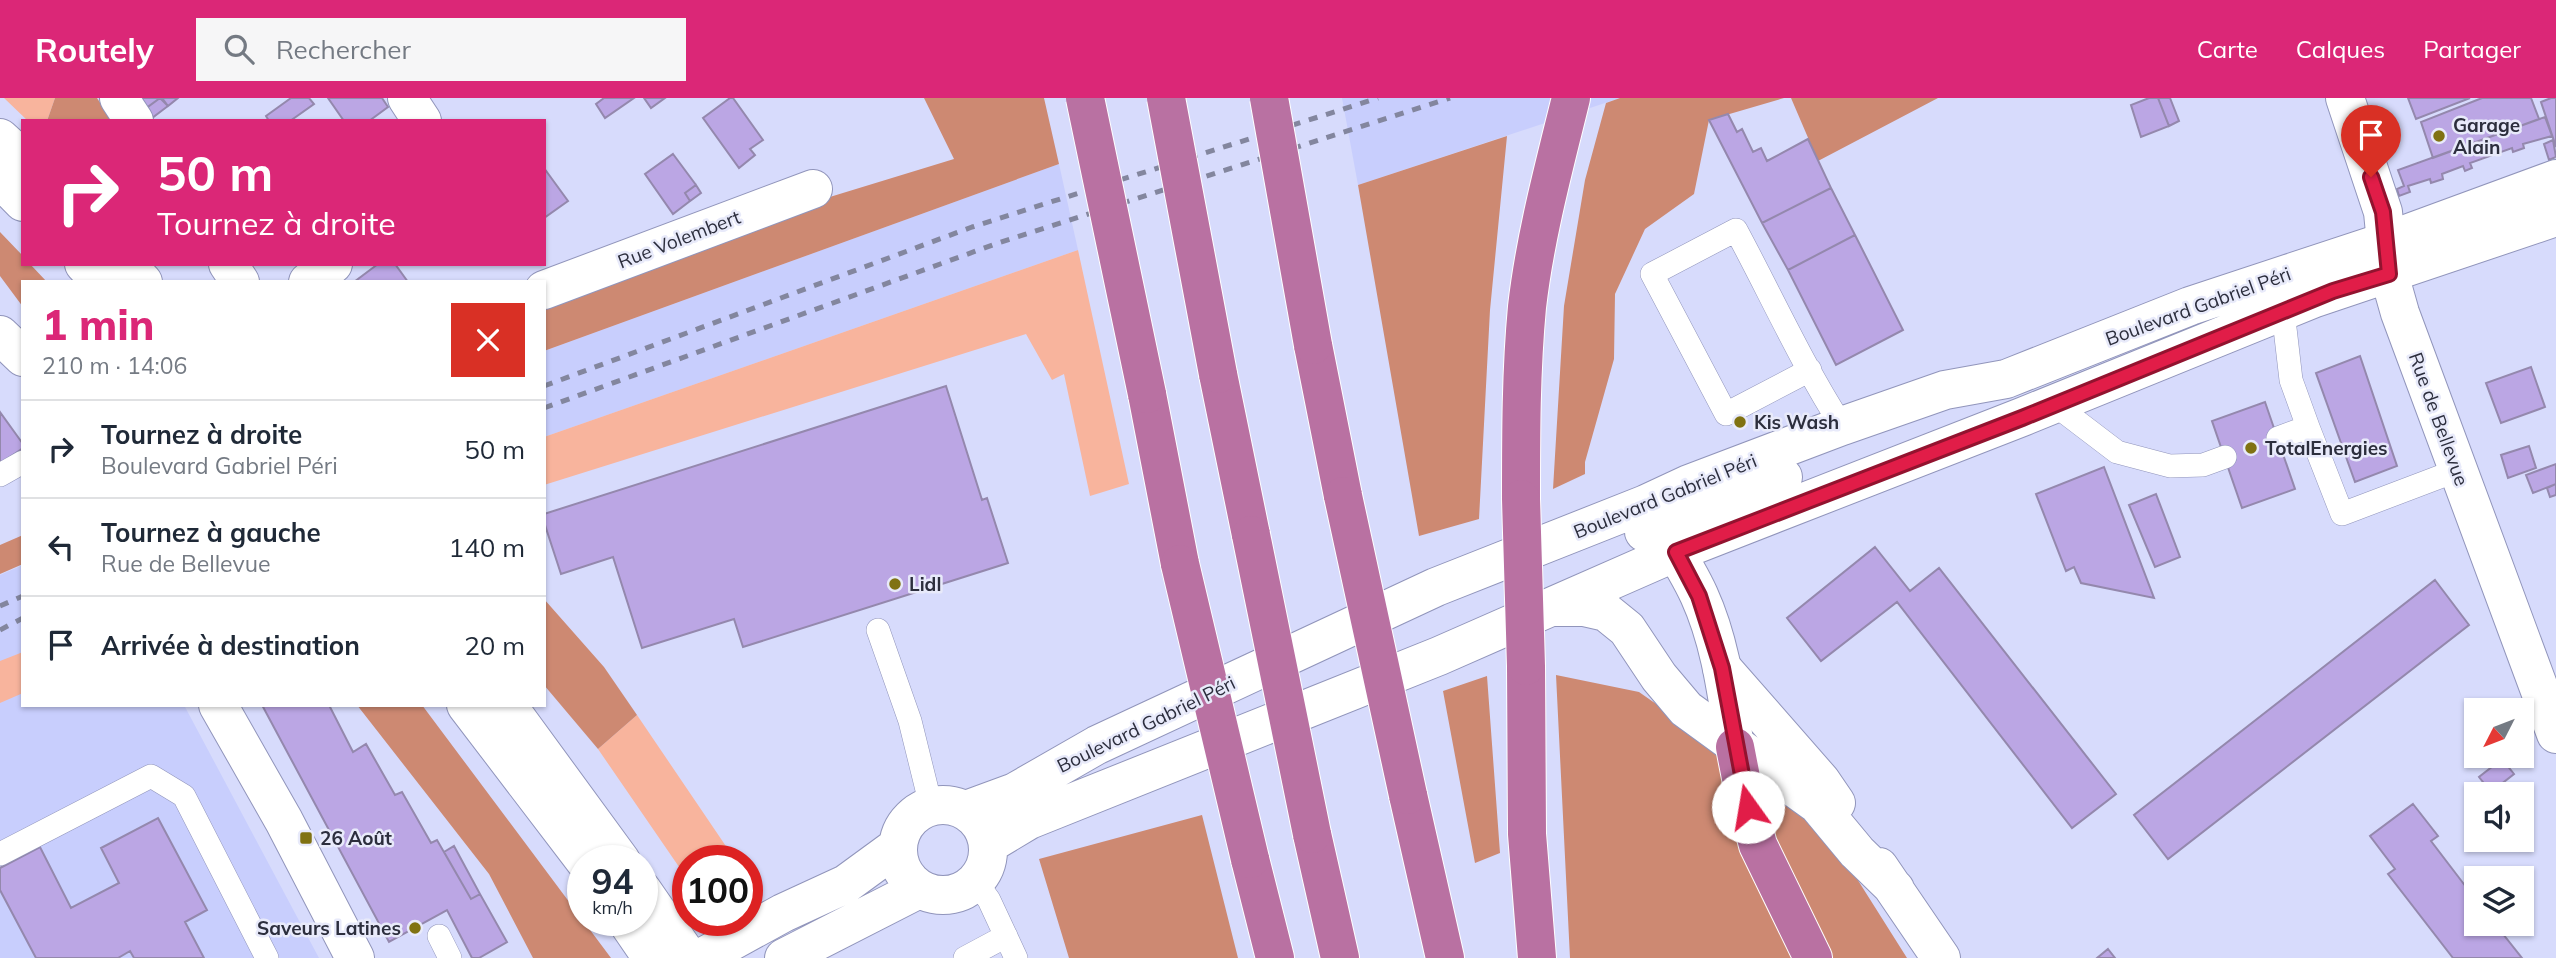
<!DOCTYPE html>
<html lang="fr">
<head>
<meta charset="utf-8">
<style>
	:root { --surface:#fff; --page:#f6f6f7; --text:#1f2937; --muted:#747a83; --line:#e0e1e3; --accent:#db2777 }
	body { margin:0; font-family:Mulish,sans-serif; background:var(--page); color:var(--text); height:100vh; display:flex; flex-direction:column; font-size:26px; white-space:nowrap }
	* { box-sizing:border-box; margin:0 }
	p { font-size:23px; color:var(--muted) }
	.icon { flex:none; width:38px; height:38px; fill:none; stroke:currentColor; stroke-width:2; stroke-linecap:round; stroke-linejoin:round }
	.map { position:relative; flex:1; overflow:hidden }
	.side { position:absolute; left:21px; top:182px; width:525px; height:427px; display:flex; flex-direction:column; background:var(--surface); border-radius:0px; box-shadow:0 2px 5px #0004 }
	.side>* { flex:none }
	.guide { position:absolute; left:21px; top:21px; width:525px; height:147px; border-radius:0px; box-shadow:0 2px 5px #0004; background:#db2777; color:#fff; overflow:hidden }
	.needle { width:46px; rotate:228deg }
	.tools { position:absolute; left:2464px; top:600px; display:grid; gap:14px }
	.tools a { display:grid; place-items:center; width:70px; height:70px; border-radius:0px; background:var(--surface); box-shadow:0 2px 5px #0004; font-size:35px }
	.speed { position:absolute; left:567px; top:747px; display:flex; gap:14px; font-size:35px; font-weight:700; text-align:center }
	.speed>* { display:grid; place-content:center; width:91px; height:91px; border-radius:50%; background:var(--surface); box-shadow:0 2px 5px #0004; line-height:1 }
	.speed small { font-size:18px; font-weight:400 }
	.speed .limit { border:10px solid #d22; background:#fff; color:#111 }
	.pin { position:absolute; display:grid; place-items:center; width:60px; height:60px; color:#fff; margin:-72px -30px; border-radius:50% 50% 50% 0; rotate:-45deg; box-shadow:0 0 7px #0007 }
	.pin .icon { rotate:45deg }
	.me { position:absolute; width:77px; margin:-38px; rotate:347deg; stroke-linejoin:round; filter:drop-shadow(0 0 5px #0008) }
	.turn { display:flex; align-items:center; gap:24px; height:147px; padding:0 21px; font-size:32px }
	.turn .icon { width:91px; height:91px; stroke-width:2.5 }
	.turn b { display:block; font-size:49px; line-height:60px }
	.round { display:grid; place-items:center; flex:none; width:74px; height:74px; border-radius:0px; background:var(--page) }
	.summary { display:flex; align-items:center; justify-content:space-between; height:119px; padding:0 21px }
	h1 { font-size:42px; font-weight:800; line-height:52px; color:var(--accent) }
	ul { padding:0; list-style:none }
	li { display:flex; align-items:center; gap:21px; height:98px; padding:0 21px; border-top:2px solid var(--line) }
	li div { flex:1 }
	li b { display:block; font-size:26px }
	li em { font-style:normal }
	header { display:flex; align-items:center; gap:42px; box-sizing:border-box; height:98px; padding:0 35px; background:var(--accent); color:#fff }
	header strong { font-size:33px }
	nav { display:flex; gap:38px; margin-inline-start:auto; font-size:24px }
	.search { width:490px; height:63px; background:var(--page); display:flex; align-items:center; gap:18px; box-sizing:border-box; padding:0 24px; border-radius:0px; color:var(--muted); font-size:26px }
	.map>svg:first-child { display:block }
	.built { fill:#c8cefd }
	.green { fill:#f8b49d }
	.forest { fill:#cd8972 }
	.building { fill:#bba6e4; stroke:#9488ad; stroke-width:2 }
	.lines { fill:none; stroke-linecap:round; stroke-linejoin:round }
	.service-casing { stroke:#9195bb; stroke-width:24 }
	.minor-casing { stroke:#9195bb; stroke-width:40 }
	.secondary-casing { stroke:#9195bb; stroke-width:40 }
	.motorway-casing { stroke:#fff; stroke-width:40 }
	.service { stroke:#fff; stroke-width:23 }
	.minor { stroke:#fff; stroke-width:38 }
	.secondary { stroke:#fff; stroke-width:38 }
	.motorway { stroke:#b971a2; stroke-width:38 }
	.rail { stroke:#83869e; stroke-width:5; stroke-dasharray:9 9; stroke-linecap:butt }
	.motorway-bridge-casing { stroke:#fff; stroke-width:40; stroke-linecap:butt }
	.motorway-bridge { stroke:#b971a2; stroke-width:38 }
	.route-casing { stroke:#92132f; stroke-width:18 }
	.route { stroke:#e11d48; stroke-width:12 }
	.poi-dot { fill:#807212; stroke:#e8eafa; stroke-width:2.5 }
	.labels { text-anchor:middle; stroke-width:5; stroke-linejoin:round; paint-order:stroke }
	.poi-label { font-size:19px; font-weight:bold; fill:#2c2e3d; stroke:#e8eafa; text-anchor:start }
	.street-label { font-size:19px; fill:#2c2e3d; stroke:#e8eafa }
</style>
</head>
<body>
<header>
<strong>Routely</strong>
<div class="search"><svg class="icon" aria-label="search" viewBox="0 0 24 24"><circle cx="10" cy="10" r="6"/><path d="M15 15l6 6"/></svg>Rechercher</div>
<nav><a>Carte</a><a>Calques</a><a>Partager</a></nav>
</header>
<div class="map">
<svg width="2556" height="860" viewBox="0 0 2556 860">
	<rect width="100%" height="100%" fill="#d7dbfc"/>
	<path class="built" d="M1342 0H1620L1358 87Z
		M1059 66 1078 152 544 339V253Z
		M23 467V607H184L319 860H0V477Z"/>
	<path class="green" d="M4 0H55L47 23H28Z
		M1078 152 1129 386 1090 398 1064 276 1052 282 1026 236 544 387V339Z
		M23 554V595L0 605V563Z
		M637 617 736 763H688V782L598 651Z"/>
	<path class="forest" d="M55 0H97L112 23H47Z
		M924 0H1044L1059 66 544 253V196L667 149 954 61Z
		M1620 0H1784L1709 22 1694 96 1645 131 1615 196 1614 261 1585 364V376L1553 391 1564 208 1585 82 1606 5Z
		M1791 0H1938L1818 63Z
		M1507 38 1490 212 1479 421 1419 438 1358 87Z
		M0 134 23 158V166H30L47 184H23V209L0 178Z
		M23 437V466L0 476V447Z
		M544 501 604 569 637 617 598 651 544 587Z
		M1556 577 1639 594 1818 719 1907 860H1570Z
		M1487 578 1500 755 1475 765 1443 593Z
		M357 607H422L611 860H533L489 776Z
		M1202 717 1238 860H1069L1039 761Z"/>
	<path class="building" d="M138 0H160L145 11Z
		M160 0 168 8 152 20 145 11Z
		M162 0H178L168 8Z
		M291 0H309L314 6 290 23H269L266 18Z
		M328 0H382L388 9 369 23H344Z
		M604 0H634L605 20 596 6Z
		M644 0H665L651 10Z
		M730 0H733L763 42 750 51 755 57 739 70 703 20Z
		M2149 0H2158L2169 28 2141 39 2131 7Z
		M2158 0H2170L2179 23 2169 28Z
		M2408 0H2470L2416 21Z
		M2482 0H2531L2539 21 2433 60 2421 24Z
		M2551 0H2556V49L2541 4Z
		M1728 16 1737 34 1742 31 1753 54 1761 50 1767 63 1808 41 1831 90 1762 125 1709 22Z
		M2545 19 2552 38 2523 46 2524 50 2513 54 2512 50 2470 65 2472 70 2465 73 2463 68 2442 76 2443 81 2431 85 2430 81 2408 88 2410 94 2399 98 2397 91 2404 88 2398 72Z
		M2553 42 2556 59 2549 62 2544 46Z
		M673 56 696 87 685 95 690 103 673 116 645 76Z
		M544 70 568 103 544 120Z
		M696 87 701 95 690 103 685 95Z
		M1831 90 1855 137 1788 172 1762 125Z
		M1855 137 1903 232 1836 267 1788 172Z
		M378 166H395L408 184H354Z
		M2360 258 2397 368 2355 384 2316 275Z
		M2531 269 2545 309 2501 325 2486 285Z
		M946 288 982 402 987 400 1008 465 743 549 734 521 642 550 613 459 561 476 544 424V416Z
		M2265 304 2295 391 2242 410 2212 323Z
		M0 314 23 346V350L0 366Z
		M2529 348 2536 370 2508 380 2501 357Z
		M2556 366V386L2533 395 2526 377Z
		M2104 369 2154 500 2081 485 2074 469 2066 473 2036 396Z
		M2556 386V397L2550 399 2547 390Z
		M2156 396 2180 459 2155 469 2129 407Z
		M1875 449 1910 493 1939 470 2116 696 2072 730 1897 504 1821 563 1787 520Z
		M2435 482 2469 527 2168 761 2134 717Z
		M262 607H329L353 654 366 646 395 697 402 694 431 745 437 742 471 801 480 796 507 844 479 860H472L447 812 389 844Z
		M2502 661 2514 676 2491 694 2479 679Z
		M2413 706 2438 738 2431 743 2476 802V826H2495L2522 860H2453L2388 776 2395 771 2370 738Z
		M158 720 207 812 185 824 204 860H134L130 853 118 860H36L0 792V770L40 749 71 810 119 785 101 750Z
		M454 748 480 796 471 801 444 754Z
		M2108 851 2115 860H2097Z"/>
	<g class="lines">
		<g class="service-casing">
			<path id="service" d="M1810 272 1726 316 1652 176 1736 132C1771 197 1802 266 1842 328
				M2054 306 2117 354 2170 368 2203 367 2225 359
				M2308 329 2342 416 2458 372
				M2278 340 2308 329 2291 282 2283 213
				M0 377 23 364
				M878 532 910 623 931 708
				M0 756 151 678 184 698 267 860
				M976 784 989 802 1016 860
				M439 838 450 860
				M965 860 1006 838"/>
		</g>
		<g class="minor-casing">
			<path id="minor" d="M119 0 134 23
				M407 0 422 23
				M2345 0 2383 114 2389 176 2400 215 2556 636
				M228 166 240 184
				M308 184 333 166
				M544 192 813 91
				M0 237 23 259
				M1553 509H1584L1606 514 1627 531 1659 579 1686 611 1818 707 1857 754 1895 791
				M1722 570 1821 683 1836 705
				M218 607 284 723 355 860
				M1879 769 1941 860"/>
		</g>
		<g class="secondary-casing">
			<path id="secondary" d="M0 40 23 61
				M0 81 23 104
				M84 166 101 184
				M126 166 143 184
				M1662 432C1675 453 1689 475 1699 497 1721 545 1727 598 1735 649
				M1644 434 1783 379
				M466 607 585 763
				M507 607 621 763
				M898 752a45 45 0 1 1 90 0a45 45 0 1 1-90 0Z
				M966 712 1015 694 1097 647 1436 489 1646 406 1689 386 1842 328 1945 292 2006 281 2190 208 2387 143 2556 81
				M989 746 1029 722 1439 558 1676 454 2022 319 2315 200 2556 119
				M642 792 689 860
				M626 822 652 860
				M701 860 783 815 846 786 898 748
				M784 860 919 791"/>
		</g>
		<g class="motorway-casing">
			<path id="motorway" d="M1313 247 1343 398
				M1218 276 1251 437
				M1147 296 1180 466
				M1521 401C1521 337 1521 273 1527 209 1535 139 1554 69 1571 0
				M1526 568 1527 736 1537 860
				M1735 649 1743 690 1758 747 1813 860
				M1408 697 1445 860
				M1312 736 1340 860
				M1250 761 1275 860"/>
		</g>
		<use href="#service" class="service"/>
		<use href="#minor" class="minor"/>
		<use href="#secondary" class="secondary"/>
		<use href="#motorway" class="motorway"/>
		<path class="rail" d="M544 288 972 129 1378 0
			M544 310 998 145 1450 0
			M0 508 23 498
			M0 532 23 520"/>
		<g class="motorway-bridge-casing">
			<path id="motorway-bridge" d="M1085 0 1147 296
				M1166 0 1218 276
				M1269 0 1313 247
				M1343 398 1408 697
				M1521 401 1526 568
				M1251 437 1312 736
				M1180 466 1250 761"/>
		</g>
		<use href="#motorway-bridge" class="motorway-bridge"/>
	</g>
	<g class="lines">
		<g class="route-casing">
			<path id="route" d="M1748 709 1722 570 1699 498 1676 454 2022 320 2333 193 2389 176 2383 114 2371 79"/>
		</g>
		<use href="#route" class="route"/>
	</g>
	<g class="poi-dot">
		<circle cx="2439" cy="38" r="7"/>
		<circle cx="1740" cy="324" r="7"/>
		<circle cx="2251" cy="350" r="7"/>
		<circle cx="895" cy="486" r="7"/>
		<rect x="299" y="733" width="14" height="14" rx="3.5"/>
		<circle cx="415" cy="830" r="7"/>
	</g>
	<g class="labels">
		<g class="poi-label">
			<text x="2453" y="34">Garage<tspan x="2453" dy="22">Alain</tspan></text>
			<text x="1754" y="331">Kis Wash</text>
			<text x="2265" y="357">TotalEnergies</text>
			<text x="909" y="493">Lidl</text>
			<text x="320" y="747">26 Août</text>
			<text x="401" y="837" text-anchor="end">Saveurs Latines</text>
		</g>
		<g class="street-label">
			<text transform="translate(679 141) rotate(-21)" y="7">Rue Volembert</text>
			<text transform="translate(2198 208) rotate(-20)" y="7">Boulevard Gabriel Péri</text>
			<text transform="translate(2439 321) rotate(70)" y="7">Rue de Bellevue</text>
			<text transform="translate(1665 398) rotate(-22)" y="7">Boulevard Gabriel Péri</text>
			<text transform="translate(1146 626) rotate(-26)" y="7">Boulevard Gabriel Péri</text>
		</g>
	</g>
</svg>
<div class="tools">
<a><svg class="needle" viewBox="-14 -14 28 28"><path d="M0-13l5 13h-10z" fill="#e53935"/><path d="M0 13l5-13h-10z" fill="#747a83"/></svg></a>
<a><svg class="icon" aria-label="sound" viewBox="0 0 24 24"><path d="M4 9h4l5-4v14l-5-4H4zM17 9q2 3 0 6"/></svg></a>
<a><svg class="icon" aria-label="layers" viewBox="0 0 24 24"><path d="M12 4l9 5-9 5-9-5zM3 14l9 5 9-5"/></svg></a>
</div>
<div class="speed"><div>94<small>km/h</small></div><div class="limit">100</div></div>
<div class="pin" style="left:2371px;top:79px;background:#d93025"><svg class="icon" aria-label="arrive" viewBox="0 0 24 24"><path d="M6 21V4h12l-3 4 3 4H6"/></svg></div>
<svg class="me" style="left:1748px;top:709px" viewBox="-20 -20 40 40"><circle r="19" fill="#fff"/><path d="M0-13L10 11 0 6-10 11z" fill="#e11d48"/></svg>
<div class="guide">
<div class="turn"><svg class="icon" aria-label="right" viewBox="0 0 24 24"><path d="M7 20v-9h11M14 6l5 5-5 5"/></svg><div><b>50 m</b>Tournez à droite</div></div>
</div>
<section class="side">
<div class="summary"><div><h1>1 min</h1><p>210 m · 14:06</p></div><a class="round" style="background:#d93025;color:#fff"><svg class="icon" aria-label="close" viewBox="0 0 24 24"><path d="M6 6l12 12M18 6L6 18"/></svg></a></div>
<ul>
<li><svg class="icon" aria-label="right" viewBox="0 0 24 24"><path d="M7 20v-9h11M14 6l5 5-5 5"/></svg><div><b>Tournez à droite</b><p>Boulevard Gabriel Péri</p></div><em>50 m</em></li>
<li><svg class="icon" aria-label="left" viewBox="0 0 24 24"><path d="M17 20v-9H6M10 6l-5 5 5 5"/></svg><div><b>Tournez à gauche</b><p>Rue de Bellevue</p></div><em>140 m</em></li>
<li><svg class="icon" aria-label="arrive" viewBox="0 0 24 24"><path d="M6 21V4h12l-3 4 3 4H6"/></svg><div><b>Arrivée à destination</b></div><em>20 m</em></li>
</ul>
</section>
</div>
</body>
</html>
